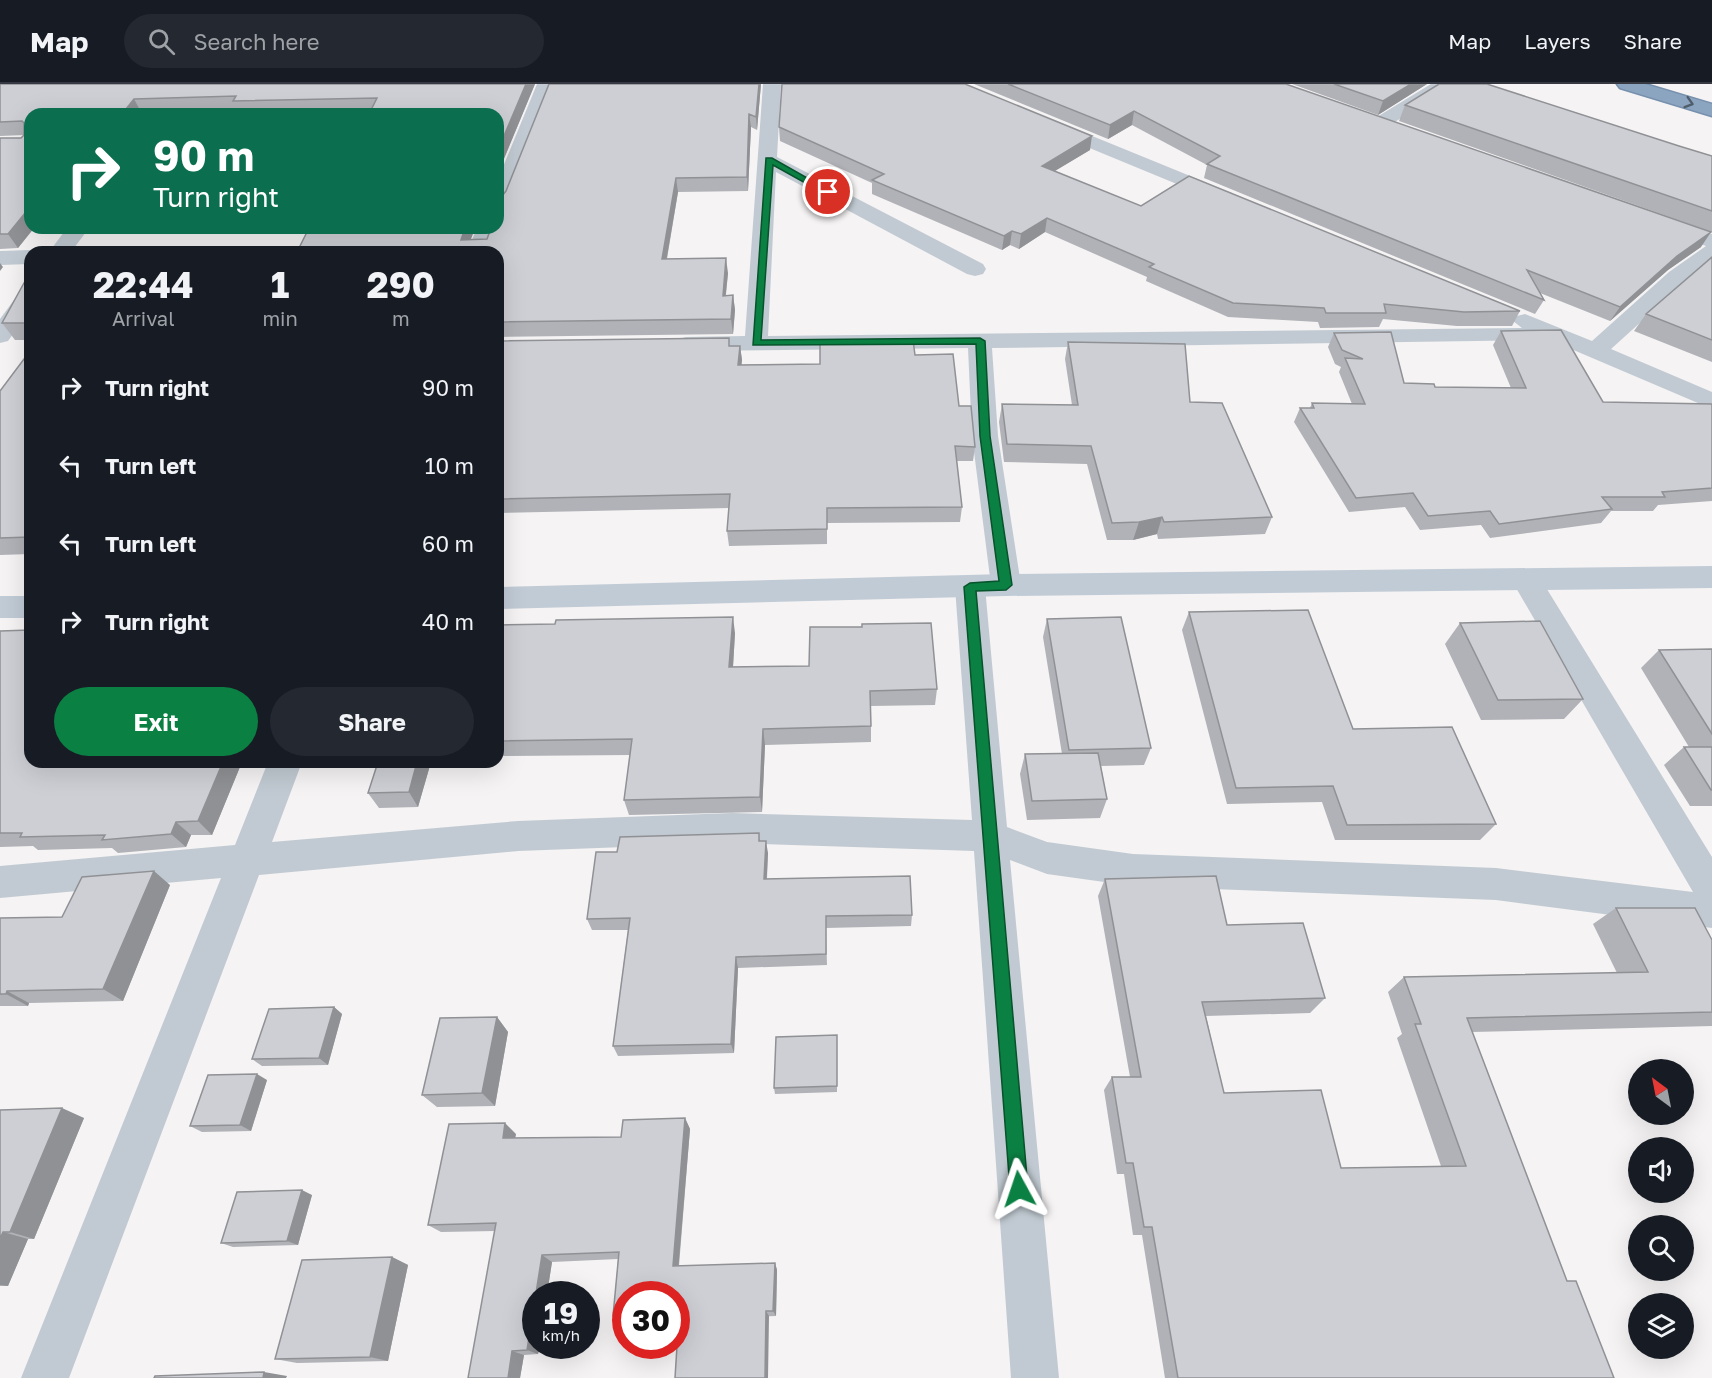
<!DOCTYPE html>
<html lang="en">
<head>
<meta charset="utf-8">
<style>
	:root { --surface:#171b24; --page:#242831; --text:#f1f3f6; --muted:#9ea1a6; --line:#363941; --accent:#0b8043 }
	body { margin:0; font-family:"Golos Text",sans-serif; background:var(--page); color:var(--text); height:100vh; display:flex; flex-direction:column; font-size:22px; white-space:nowrap }
	* { box-sizing:border-box; margin:0 }
	p { font-size:20px; color:var(--muted) }
	.icon { flex:none; width:33px; height:33px; fill:none; stroke:currentColor; stroke-width:2; stroke-linecap:round; stroke-linejoin:round }
	.map { position:relative; flex:1; overflow:hidden }
	.sheet { position:absolute; left:24px; top:162px; width:480px; height:522px; display:flex; flex-direction:column; background:var(--surface); border-radius:18px; box-shadow:0 6px 24px #0002 }
	.sheet>* { flex:none }
	.top-card { position:absolute; left:24px; top:24px; width:480px; height:126px; border-radius:18px; box-shadow:0 6px 24px #0002; background:#0b6e4f; color:#fff; overflow:hidden }
	.needle { width:39px; rotate:328deg }
	.tools { position:absolute; left:1628px; top:975px; display:grid; gap:12px }
	.tools a { display:grid; place-items:center; width:66px; height:66px; border-radius:50%; background:var(--surface); box-shadow:0 6px 24px #0002; font-size:30px }
	.speed { position:absolute; left:522px; top:1197px; display:flex; gap:12px; font-size:30px; font-weight:700; text-align:center }
	.speed>* { display:grid; place-content:center; width:78px; height:78px; border-radius:50%; background:var(--surface); box-shadow:0 6px 24px #0002; line-height:1 }
	.speed small { font-size:15px; font-weight:400 }
	.speed .limit { border:9px solid #d22; background:#fff; color:#111 }
	.pin { position:absolute; display:grid; place-items:center; width:51px; height:51px; color:#fff; margin:-26px; border:3px solid #fff; border-radius:50%; box-shadow:0 2px 6px #0007 }
	.me { position:absolute; width:66px; margin:-33px; rotate:355deg; stroke-linejoin:round; filter:drop-shadow(0 0 4px #0008) }
	.turn { display:flex; align-items:center; gap:21px; height:126px; padding:0 30px; font-size:27px }
	.turn .icon { width:78px; height:78px; stroke-width:2.5 }
	.turn b { display:block; font-size:42px; line-height:51px }
	.eta { display:flex; justify-content:space-evenly; align-items:center; height:102px; text-align:center }
	.eta b { font-size:36px; font-weight:700; line-height:42px }
	.primary-button { display:flex; gap:12px; margin-top:auto; padding:12px 30px }
	.primary-button a { flex:1; height:69px; border-radius:36px; background:var(--accent); color:#fff; font-size:24px; font-weight:700; line-height:69px; text-align:center }
	.primary-button a+a { background:var(--page); color:var(--text) }
	ul { padding:0; list-style:none }
	li { display:flex; align-items:center; gap:18px; height:78px; padding:0 30px }
	li div { flex:1 }
	li b { display:block; font-size:22px }
	li em { font-style:normal }
	header { display:flex; align-items:center; gap:36px; box-sizing:border-box; height:84px; padding:0 30px; background:var(--surface); border-bottom:2px solid var(--line) }
	header strong { font-size:28px }
	nav { display:flex; gap:33px; margin-inline-start:auto; font-size:21px }
	.search { width:420px; height:54px; background:var(--page); display:flex; align-items:center; gap:15px; box-sizing:border-box; padding:0 21px; border-radius:33px; color:var(--muted); font-size:22px }
	.map>svg:first-child { display:block }
	.lines { fill:none; stroke-linecap:round; stroke-linejoin:round }
	.highway-casing { stroke:#7690ad; stroke-width:3 }
	.street { fill:#c1cad2; fill-rule:evenodd }
	.secondary { fill:#c1cbd6; fill-rule:evenodd }
	.highway { fill:#8ba5c1; fill-rule:evenodd }
	.wall { fill:#b0b2b7 }
	.shaded-wall { fill:#909195 }
	.building { fill:#cdcfd5; stroke:#909195; stroke-width:1.5 }
	.oneway { stroke:#505e6b }
	.route { fill:#0b8043; stroke:#07532c; stroke-width:1.5 }
</style>
</head>
<body>
<header>
<strong>Map</strong>
<div class="search"><svg class="icon" aria-label="search" viewBox="0 0 24 24"><circle cx="10" cy="10" r="6"/><path d="M15 15l6 6"/></svg>Search here</div>
<nav><a>Map</a><a>Layers</a><a>Share</a></nav>
</header>
<div class="map">
<svg width="1712" height="1294" viewBox="0 0 1712 1294">
	<rect width="100%" height="100%" fill="#f5f3f3"/>
	<g class="lines">
		<g class="highway-casing">
			<path id="highway" d="M1617 0H1645L1712 20V32L1620 4Z"/>
		</g>
		<path class="street" d="M537 0H555L508 120 505 124 498 126V95Z
			M763 0H781L777 73 983 180 986 185 983 190 975 192 967 190 776 88 768 252 1522 244 1513 237 1517 232 1525 230 1592 257 1669 188 1706 162 1658 145 1654 141 1658 137 1665 135 1712 150V177L1685 198 1611 265 1712 308V325L1550 256 992 264 998 352 1021 501 1016 509 1006 512 996 509 991 501 972 352 968 264 686 267 678 265 674 260 678 255 686 253 745 252Z
			M1431 0H1452L1386 44H1372L1370 40 1372 36Z
			M1048 34 1232 109 1235 113 1232 117H1218L1041 44 1039 40 1041 36Z
			M67 144H89L71 168H49Z
			M477 144H499L489 168H467Z
			M30 166 36 168H30V180L0 181V167Z
			M30 203V226L8 257 0 259V235L22 205Z
			M1527 486 1537 489 1712 773V844L1496 816 1133 802 1047 790 1010 776 1059 1294H1011L974 767 732 759 518 767 259 791 69 1294H21L221 794 0 814V782L235 761 268 678H302L272 758 518 737 732 729 972 736 955 503 960 495 970 492 980 495 985 503 1007 743 1047 758 1133 770 1496 784 1693 808 1512 497 1517 489Z"/>
		<path class="secondary" d="M1712 482V504L1006 512 498 525V503L1006 490Z
			M0 512H30V534H0Z"/>
		<use href="#highway" class="highway"/>
	</g>
	<path class="wall" d="M0 0H535L498 89V30L370 28 239 30 237 26 141 28 140 30H30V144H34L18 164 0 165V54H21L24 51 0 52Z
		M761 0 757 46 751 43 748 107 678 108 667 175 728 189 726 211H733L735 226 733 250 498 253V168L309 144H475L471 155H487L502 112Z
		M974 0H1286L1701 163 1668 186 1610 237 1540 209 1544 216 1535 230 1204 94 1207 81 1132 41 1108 55Z
		M1292 0H1427L1378 31Z
		M1405 21 1679 62 1712 72V148L1399 37Z
		M779 43 1090 66 1054 87 1141 122 1520 227 1512 242H1457L1383 235 1379 243 1320 244 1318 238 1228 233 1146 197 1147 193 1045 148 1019 165 1010 161 1002 166 872 110V99L780 57Z
		M1712 173V278L1634 247 1646 230Z
		M30 188V256H15L2 239Z
		M1501 247 1603 318 1712 320V417L1658 421 1653 427H1611L1601 439 1490 454 1481 441 1420 446 1405 423 1349 428 1294 338 1300 324H1310L1312 319 1352 320 1339 288 1341 283 1335 280 1328 263 1334 249 1404 299 1435 303 1511 304 1493 261Z
		M498 257 740 262 742 276 741 281 820 280 915 271 959 322 975 363 973 377H957L962 423 960 438 827 439V460L729 462 727 447 729 424 498 429Z
		M1068 258 1190 318 1272 433 1265 450 1158 455 1157 450 1133 456H1107L1087 380 1004 378 999 338 1002 320 1072 321 1065 275Z
		M30 267V470L0 471V307Z
		M1189 528 1353 645 1496 740 1480 756H1335L1322 718 1227 720 1182 546Z
		M1047 535 1151 664 1144 681 1101 682 1107 715 1100 734 1027 736 1020 690 1025 670H1062L1043 553Z
		M1460 539 1583 615 1564 635 1481 636 1445 560Z
		M498 541 735 549 733 583 937 605 935 621 871 622V658L765 661 762 728 629 731 624 716 630 671 498 672Z
		M0 547 30 678H242L212 751H191L186 763 118 769 112 764 38 766 33 762 0 763Z
		M1712 565V722H1690L1664 681 1684 663H1689L1641 584 1659 566Z
		M431 678 418 723 379 724 368 709Z
		M759 749 760 757 768 769 767 795 912 831 911 842 826 844 827 881 738 884 734 969 618 972 613 962 628 846H592L587 835 617 768Z
		M1105 795 1227 841 1325 914 1310 929 1206 932 1224 1009 1341 1084 1441 1082 1397 954 1402 950 1388 908 1404 893 1617 889 1593 840 1616 824 1712 856V942L1472 948 1567 1197 1614 1294H1165L1142 1151H1133L1124 1090H1117L1104 1006 1112 993H1130L1098 812Z
		M170 801 123 917 29 919 28 922H0V834L62 833Z
		M334 923 342 930 328 981 262 982 252 975Z
		M497 933 508 948 495 1022 437 1023 422 1011Z
		M837 951V1008L775 1010 774 1004Z
		M267 996 251 1047 202 1048 190 1042Z
		M0 1026 84 1034 34 1155H28L8 1202H0Z
		M685 1034 690 1045 679 1182 775 1179 777 1186 776 1232 676 1235V1210H626V1237H621L613 1232 618 1175 552 1178 547 1210H536V1262H540L538 1270 524 1271 520 1294H468L495 1147 441 1148 428 1141 516 1050 515 1054 621 1053Z
		M312 1111 298 1161 233 1163 221 1159Z
		M392 1173 408 1181 388 1277 297 1279 275 1275Z"/>
	<path class="shaded-wall" d="M526 0H535L498 89V66Z
		M759 0H761L757 46 756 33Z
		M1411 0H1427L1378 31 1383 17Z
		M134 15 141 28 140 30H122Z
		M1134 27 1132 41 1108 55 1110 41Z
		M749 30 751 43 748 107 747 93Z
		M1092 52 1090 66 1040 96 1042 82Z
		M676 94 678 108 664 190 662 175Z
		M30 123V144H34L18 164 8 150Z
		M1047 134 1045 148 1019 165 1021 150Z
		M465 144H475L466 168 461 156Z
		M1012 147 1010 161 1002 166 1004 152Z
		M1711 148 1701 163 1668 186 1610 237 1620 223 1677 172Z
		M726 174 728 189 724 226 723 212Z
		M0 179 3 183 0 187Z
		M733 211 735 226 733 250 731 235Z
		M740 262 742 276 740 296 738 281Z
		M1162 433 1157 450 1133 456 1139 438Z
		M733 533 735 549 732 599 729 583Z
		M763 645 765 661 762 728 760 713Z
		M223 678H242L212 751 198 737Z
		M417 678H431L418 723 409 708Z
		M176 738 191 751 186 763 171 750Z
		M766 757 768 769 766 807 764 795Z
		M154 787 170 801 123 917 103 905Z
		M736 873 738 884 734 969 731 960Z
		M7 907 29 919 28 922 6 910Z
		M334 923 342 930 328 981 319 974Z
		M497 933 508 948 495 1022 482 1009Z
		M257 990 267 996 251 1047 240 1041Z
		M62 1024 84 1034 34 1155 10 1148Z
		M685 1034 690 1045 678 1188 673 1182Z
		M505 1039 516 1050 513 1064 503 1054Z
		M302 1106 312 1111 298 1161 287 1157Z
		M3 1148 28 1155 8 1202 0 1201V1155Z
		M542 1171 552 1178 547 1210H536Z
		M392 1173 408 1181 388 1277 370 1273Z
		M775 1179 777 1186 776 1232 773 1227Z
		M536 1214V1262H540L538 1270 527 1266Z
		M766 1227 769 1232 768 1294H765Z
		M512 1267 524 1271 520 1294H508Z
		M264 1288 287 1292 286 1294H263Z"/>
	<path class="building" d="M0 0H526L498 66V30H369L377 14 233 17 236 12 134 15 122 30H30V123L8 150H0V54H21L24 51V39L22 37 0 38Z
		M549 0H759L756 33 749 30 747 93 676 94 662 175 726 174 723 212 733 211 731 235 498 238V199L500 192H498V168H297L309 144H465L461 156 487 155 491 144H498V113L502 112 506 107Z
		M782 0H965L1092 52 1042 82 1141 122 1189 92 1520 227 1464 228 1384 220 1386 229H1326L1324 224 1233 219 1149 183 1154 180 1047 134 1021 150 1012 147 1004 152 872 96 884 90 779 43Z
		M1008 0H1286L1711 148 1677 172 1620 223 1527 186 1544 216 1207 80 1220 72 1134 27 1110 41Z
		M1334 0H1411L1383 17Z
		M1439 0H1487L1679 62 1712 72V127L1405 21Z
		M1712 173V256L1646 230Z
		M30 188V239H2Z
		M1561 246 1603 318 1712 320V404L1662 408 1665 413H1602L1612 425 1499 440 1490 427 1428 432 1413 409 1356 414 1300 324H1314L1312 319 1365 320 1345 274 1363 275 1342 266 1334 249 1391 248 1404 299 1434 300 1435 303 1526 304 1501 247Z
		M729 254V262H740L738 281 820 280V259L913 256 915 271 953 270 959 322H971L975 363 955 362 962 423 827 424V445L727 447 730 410 498 415V257Z
		M1068 258 1185 260 1190 318 1222 319 1272 433 1164 438 1162 433 1139 438 1112 439 1091 362 1007 360 1002 320 1078 321Z
		M30 267V453L0 454V307Z
		M1308 526 1353 645 1452 643 1496 740 1347 741 1333 702 1236 704 1189 528Z
		M733 533 729 583 809 582 810 543H862V540L931 539 937 605 870 607 871 642 763 645 760 713 624 716 632 655 498 657V541L555 540 556 536Z
		M1121 533 1151 664 1069 666 1047 535Z
		M1540 537 1583 615 1498 616 1460 539Z
		M30 546V678H223L198 737 176 738 171 750 102 756 105 751 20 753 22 749H0V547Z
		M1712 565V650L1659 566Z
		M1684 663H1712V706H1711Z
		M1098 669 1107 715 1032 717 1025 670Z
		M378 678H417L409 708 368 709Z
		M759 749V757H766L764 795 910 792 912 831 826 832V870L736 873 731 960 613 962 630 834 587 835 596 768H617L620 753Z
		M154 787 103 905 7 907 6 910H0V834L62 833 82 793Z
		M1216 792 1227 841 1303 839 1325 914 1202 918 1224 1009 1321 1006 1341 1084 1466 1082 1415 940H1421L1404 893 1648 888 1616 824H1695L1712 856V928L1467 934 1567 1197H1576L1614 1294H1178L1152 1143H1144L1133 1079H1126L1112 993H1141L1105 795Z
		M334 923 319 974 252 975 269 925Z
		M497 933 482 1009 422 1011 440 934Z
		M837 951V1002L774 1004 776 953Z
		M257 990 240 1041 190 1042 208 991Z
		M62 1024 10 1148H3L0 1155V1026Z
		M685 1034 673 1182 775 1179 773 1227H766L765 1294H675L679 1230H676V1210H626V1232H613L619 1168 542 1171 527 1266 512 1267 508 1294H468L496 1139 428 1141 449 1040 505 1039 503 1054 621 1053 623 1036Z
		M302 1106 287 1157 221 1159 237 1108Z
		M392 1173 370 1273 275 1275 302 1176Z
		M264 1288 263 1294H154L155 1292Z"/>
	<defs><path id="oneway-chevron" d="M-2-3.5L2.5 0L-2 3.5" fill="none" stroke-width="1.6" stroke-linecap="round" stroke-linejoin="round" transform="scale(1.5)"/></defs>
	<use class="oneway" href="#oneway-chevron" transform="translate(1689 19) rotate(17)"/>
	<path class="route" d="M766 74H772L832 108 825 110 773 81 761 256 980 254 985 257 990 352 1012 501 1006 506 976 507 1028 1105 1025 1112 1019 1114 1013 1112 1010 1105 964 503 970 499 999 497 980 352 976 260 753 261Z"/>
</svg>
<div class="tools">
<a><svg class="needle" viewBox="-14 -14 28 28"><path d="M0-13l5 13h-10z" fill="#e53935"/><path d="M0 13l5-13h-10z" fill="#9ea1a6"/></svg></a>
<a><svg class="icon" aria-label="sound" viewBox="0 0 24 24"><path d="M4 9h4l5-4v14l-5-4H4zM17 9q2 3 0 6"/></svg></a>
<a><svg class="icon" aria-label="search" viewBox="0 0 24 24"><circle cx="10" cy="10" r="6"/><path d="M15 15l6 6"/></svg></a>
<a><svg class="icon" aria-label="layers" viewBox="0 0 24 24"><path d="M12 4l9 5-9 5-9-5zM3 14l9 5 9-5"/></svg></a>
</div>
<div class="speed"><div>19<small>km/h</small></div><div class="limit">30</div></div>
<div class="pin" style="left:828px;top:108px;background:#d93025"><svg class="icon" aria-label="arrive" viewBox="0 0 24 24"><path d="M6 21V4h12l-3 4 3 4H6"/></svg></div>
<svg class="me" style="left:1019px;top:1105px" viewBox="-20 -20 40 40"><path d="M0-17L14 15 0 8-14 15z" fill="#0b8043" stroke="#fff" stroke-width="4"/></svg>
<div class="top-card">
<div class="turn"><svg class="icon" aria-label="right" viewBox="0 0 24 24"><path d="M7 20v-9h11M14 6l5 5-5 5"/></svg><div><b>90 m</b>Turn right</div></div>
</div>
<section class="sheet">
<div class="eta">
<div><b>22:44</b><p>Arrival</p></div>
<div><b>1</b><p>min</p></div>
<div><b>290</b><p>m</p></div>
</div>
<ul>
<li><svg class="icon" aria-label="right" viewBox="0 0 24 24"><path d="M7 20v-9h11M14 6l5 5-5 5"/></svg><div><b>Turn right</b></div><em>90 m</em></li>
<li><svg class="icon" aria-label="left" viewBox="0 0 24 24"><path d="M17 20v-9H6M10 6l-5 5 5 5"/></svg><div><b>Turn left</b></div><em>10 m</em></li>
<li><svg class="icon" aria-label="left" viewBox="0 0 24 24"><path d="M17 20v-9H6M10 6l-5 5 5 5"/></svg><div><b>Turn left</b></div><em>60 m</em></li>
<li><svg class="icon" aria-label="right" viewBox="0 0 24 24"><path d="M7 20v-9h11M14 6l5 5-5 5"/></svg><div><b>Turn right</b></div><em>40 m</em></li>
</ul>
<div class="primary-button"><a>Exit</a><a>Share</a></div>
</section>
</div>
</body>
</html>
